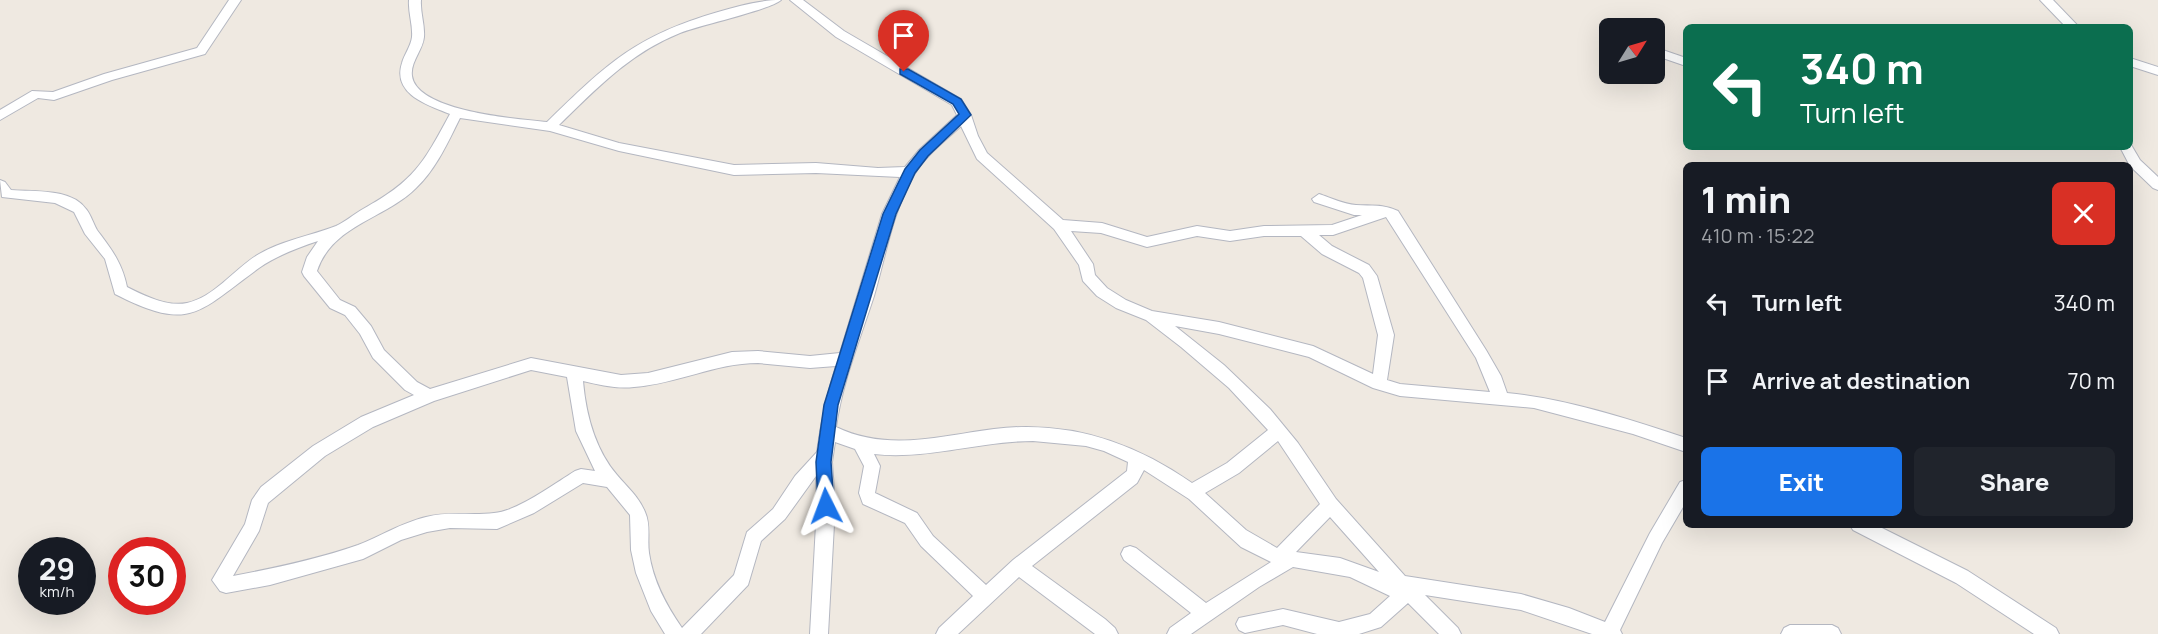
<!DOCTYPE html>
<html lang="en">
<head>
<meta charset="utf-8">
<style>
	:root { --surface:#171b24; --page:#20242c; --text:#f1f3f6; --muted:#9ea1a6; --accent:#1a73e8 }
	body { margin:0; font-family:Manrope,sans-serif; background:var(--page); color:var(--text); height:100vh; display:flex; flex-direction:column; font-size:22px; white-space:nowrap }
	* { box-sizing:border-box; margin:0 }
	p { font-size:20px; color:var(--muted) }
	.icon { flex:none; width:33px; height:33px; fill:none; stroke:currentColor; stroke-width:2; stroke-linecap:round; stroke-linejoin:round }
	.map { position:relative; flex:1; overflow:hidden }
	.side { position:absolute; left:1683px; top:162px; width:450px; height:366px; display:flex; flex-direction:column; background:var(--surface); border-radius:9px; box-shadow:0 6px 24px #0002 }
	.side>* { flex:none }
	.banner { position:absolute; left:1683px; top:24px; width:450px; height:126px; border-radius:9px; box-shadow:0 6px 24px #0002; background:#0b6e4f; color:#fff; overflow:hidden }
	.needle { width:39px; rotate:53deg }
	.tools { position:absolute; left:1599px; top:18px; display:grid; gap:12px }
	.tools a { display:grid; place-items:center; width:66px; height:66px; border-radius:9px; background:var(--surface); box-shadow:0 6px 24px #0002; font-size:30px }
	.speed { position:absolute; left:18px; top:537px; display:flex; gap:12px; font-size:30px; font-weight:700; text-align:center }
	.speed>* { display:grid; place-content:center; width:78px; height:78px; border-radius:50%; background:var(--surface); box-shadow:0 6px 24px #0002; line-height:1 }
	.speed small { font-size:15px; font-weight:400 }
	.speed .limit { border:9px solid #d22; background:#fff; color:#111 }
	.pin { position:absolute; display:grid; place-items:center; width:51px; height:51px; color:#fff; margin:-62px -26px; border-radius:50% 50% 50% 0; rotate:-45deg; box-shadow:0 0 6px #0007 }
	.pin .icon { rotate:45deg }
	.me { position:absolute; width:66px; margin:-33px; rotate:357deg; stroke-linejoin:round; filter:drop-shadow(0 0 4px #0008) }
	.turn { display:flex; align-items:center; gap:21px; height:126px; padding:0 18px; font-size:27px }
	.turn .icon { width:78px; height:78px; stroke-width:2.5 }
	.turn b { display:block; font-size:42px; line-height:51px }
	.round { display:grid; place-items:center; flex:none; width:63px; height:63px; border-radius:9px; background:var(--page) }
	.headline { display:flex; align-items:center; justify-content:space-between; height:102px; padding:0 18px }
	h1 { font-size:36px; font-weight:800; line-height:45px }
	.action { display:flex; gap:12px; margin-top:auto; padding:12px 18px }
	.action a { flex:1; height:69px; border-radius:9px; background:var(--accent); color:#fff; font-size:24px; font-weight:800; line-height:69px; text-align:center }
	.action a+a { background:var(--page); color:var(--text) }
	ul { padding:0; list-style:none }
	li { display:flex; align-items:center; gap:18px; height:78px; padding:0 18px }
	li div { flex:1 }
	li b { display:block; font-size:22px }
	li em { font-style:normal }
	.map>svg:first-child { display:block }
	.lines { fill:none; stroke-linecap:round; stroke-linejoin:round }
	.minor-casing { stroke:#b4b7c1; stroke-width:2 }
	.minor { fill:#fff; fill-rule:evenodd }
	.route { fill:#1a73e8; stroke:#114b97; stroke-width:1.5 }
</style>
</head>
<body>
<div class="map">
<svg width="2158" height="634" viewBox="0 0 2158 634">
	<rect width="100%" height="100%" fill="#efe9e1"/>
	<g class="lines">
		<g class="minor-casing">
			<path id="minor" d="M229 0H241L205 54 112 80 54 100 38 98 0 120V110L32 91 53 92 104 74 197 48Z
				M409 0H421C420 12 425 25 424 37 423 50 410 62 412 76 417 112 519 119 547 122 607 64 635 36 718 12 739 6 759 0 781 0 770 10 700 25 680 33 630 53 597 88 559 125L619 143 734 165 816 163 878 168 905 167 919 150 957 115 952 105 836 37 790 0H803L844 31 961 99 971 115 978 136 987 153 1063 220 1102 223 1147 237 1197 226 1230 231 1264 226 1332 225 1362 215H1354L1314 202 1312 199 1319 194C1331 198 1344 204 1356 205 1372 206 1383 204 1398 211L1486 350 1501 376 1507 393C1568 399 1628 419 1686 438V452L1633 434 1534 408 1400 396 1373 388 1309 357 1219 334 1175 326 1224 365 1270 409 1298 443 1336 499 1405 576 1521 594 1569 608 1605 622 1650 533 1680 482 1686 480V502L1662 543 1620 630 1622 634H1592L1521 610 1425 595 1458 628 1461 634H1439L1408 603 1381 627 1359 634H1317L1283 625 1245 633 1239 630 1236 624 1239 618 1283 609 1339 622 1370 614 1390 596 1350 577 1293 567 1259 587 1191 634H1167L1170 628 1191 613 1124 560 1121 554 1124 548 1130 546 1136 548 1206 603 1271 562 1241 547 1189 499 1144 470 1137 483 1032 566 1105 619 1115 628 1118 634H1095L1019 577 958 634H936L939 628 973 596 921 546 905 523 863 504 859 493 864 466 855 449 835 442 832 462 835 506 828 634H810L817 506 816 476 785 519 761 541 748 585 701 634H665L651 611 636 573 631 550 630 515 607 487 583 483 534 513 497 529 450 528 427 532 401 540 363 559 270 585 226 593 220 591 212 580 245 524 252 500 261 487 313 446 361 417 414 395 405 390 373 358 360 334 345 315 330 308 304 276 302 272 307 257 318 241C297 248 276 256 259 268 198 312 191 333 115 294L105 259 85 234 74 212 55 203 2 197 0 180 5 182 11 190C34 192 71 188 86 209 91 215 93 223 97 230 111 249 122 262 127 287 145 296 167 307 187 303 215 297 235 268 259 254 283 240 310 236 336 226 345 222 354 214 363 209 414 181 423 164 450 114 427 105 392 94 402 63 404 55 411 46 412 37 413 25 408 12 409 0ZM460 118 550 131 619 151 734 175 816 173 900 177 882 214 840 353 810 356 758 351 732 352 648 373 621 375 531 358 430 389 417 382 384 350 371 326 355 307 340 300 317 271C332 225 385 219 416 188 436 169 448 142 460 118ZM961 126 977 159 1054 229 1079 265 1083 281 1097 296 1116 308 1146 320 1181 347 1229 388 1268 430 1227 463 1192 483C1132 441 1067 420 994 429 939 436 888 452 836 427 842 383 860 339 874 296 886 255 892 213 914 175 925 156 945 141 961 126ZM1386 217 1476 358 1490 392 1400 384 1387 380 1394 335 1377 276 1369 265 1332 246 1319 235H1333ZM1071 231 1101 233 1147 247 1197 236 1230 241 1264 236H1301L1322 254 1359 273 1363 278 1378 335 1373 374 1313 346 1219 322 1152 311 1126 300 1107 288 1095 275 1093 264ZM758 363 810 368 836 366C826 397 821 422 817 452L795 476 773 509 747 532 734 575 682 628C666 605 653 581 649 553 647 539 651 525 645 512 639 497 627 487 617 475 595 449 586 415 583 381 600 385 617 389 634 387 677 384 715 363 758 363ZM531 370 567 377 576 431 595 471 581 469 575 471C554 484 518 511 494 513 471 516 449 511 426 517 401 523 381 536 358 545 318 559 275 568 233 576L259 531 268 503 325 456 373 427 434 401ZM1033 441 1086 446 1104 451 1128 462 1127 471 1013 560 986 585 933 536 917 513 875 493 880 466 874 454C927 460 980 441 1033 441ZM1278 441 1320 504 1277 548 1246 530 1205 493 1239 473ZM1330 517 1379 572 1340 558 1296 552Z
				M2040 0H2053L2079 27H2066Z
				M1607 34H1610V42L1601 38Z
				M1654 47 1686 58V66L1654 55Z
				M2130 58 2158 67V75L2130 66Z
				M2130 143 2140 160 2158 177V190L2153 188 2130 166 2120 147H2130Z
				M1850 525H1876L1968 571 2056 628 2059 634H2034L1956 583 1853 530Z
				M1790 625H1832L1838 628 1841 634H1781L1784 628Z"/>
		</g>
		<use href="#minor" class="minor"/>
	</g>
	<path class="route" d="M900 69H908L961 99 971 115 928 156 915 173 896 214 838 405 831 462 834 506 832 511H821L818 506 816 462 824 405 883 214 905 169 920 150 959 114 953 104 900 74Z"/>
</svg>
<div class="tools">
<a><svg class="needle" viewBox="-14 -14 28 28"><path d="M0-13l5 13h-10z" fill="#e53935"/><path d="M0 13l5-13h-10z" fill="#9ea1a6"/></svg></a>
</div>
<div class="speed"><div>29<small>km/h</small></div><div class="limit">30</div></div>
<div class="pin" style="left:904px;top:72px;background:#d93025"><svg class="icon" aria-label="arrive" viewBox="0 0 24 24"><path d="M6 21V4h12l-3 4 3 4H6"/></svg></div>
<svg class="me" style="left:826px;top:506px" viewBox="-20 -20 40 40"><path d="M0-17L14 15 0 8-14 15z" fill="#1a73e8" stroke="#fff" stroke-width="4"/></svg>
<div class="banner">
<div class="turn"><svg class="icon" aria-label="left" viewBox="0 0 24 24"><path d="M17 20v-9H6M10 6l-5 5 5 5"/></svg><div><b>340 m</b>Turn left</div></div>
</div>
<section class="side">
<div class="headline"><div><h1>1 min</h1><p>410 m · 15:22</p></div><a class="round" style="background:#d93025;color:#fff"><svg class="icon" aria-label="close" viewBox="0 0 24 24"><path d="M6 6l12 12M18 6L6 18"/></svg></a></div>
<ul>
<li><svg class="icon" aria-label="left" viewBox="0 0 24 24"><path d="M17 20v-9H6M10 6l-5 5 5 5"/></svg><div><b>Turn left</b></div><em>340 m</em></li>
<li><svg class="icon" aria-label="arrive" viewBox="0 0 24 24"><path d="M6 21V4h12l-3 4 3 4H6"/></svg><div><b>Arrive at destination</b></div><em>70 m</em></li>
</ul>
<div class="action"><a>Exit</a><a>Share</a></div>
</section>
</div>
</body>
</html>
